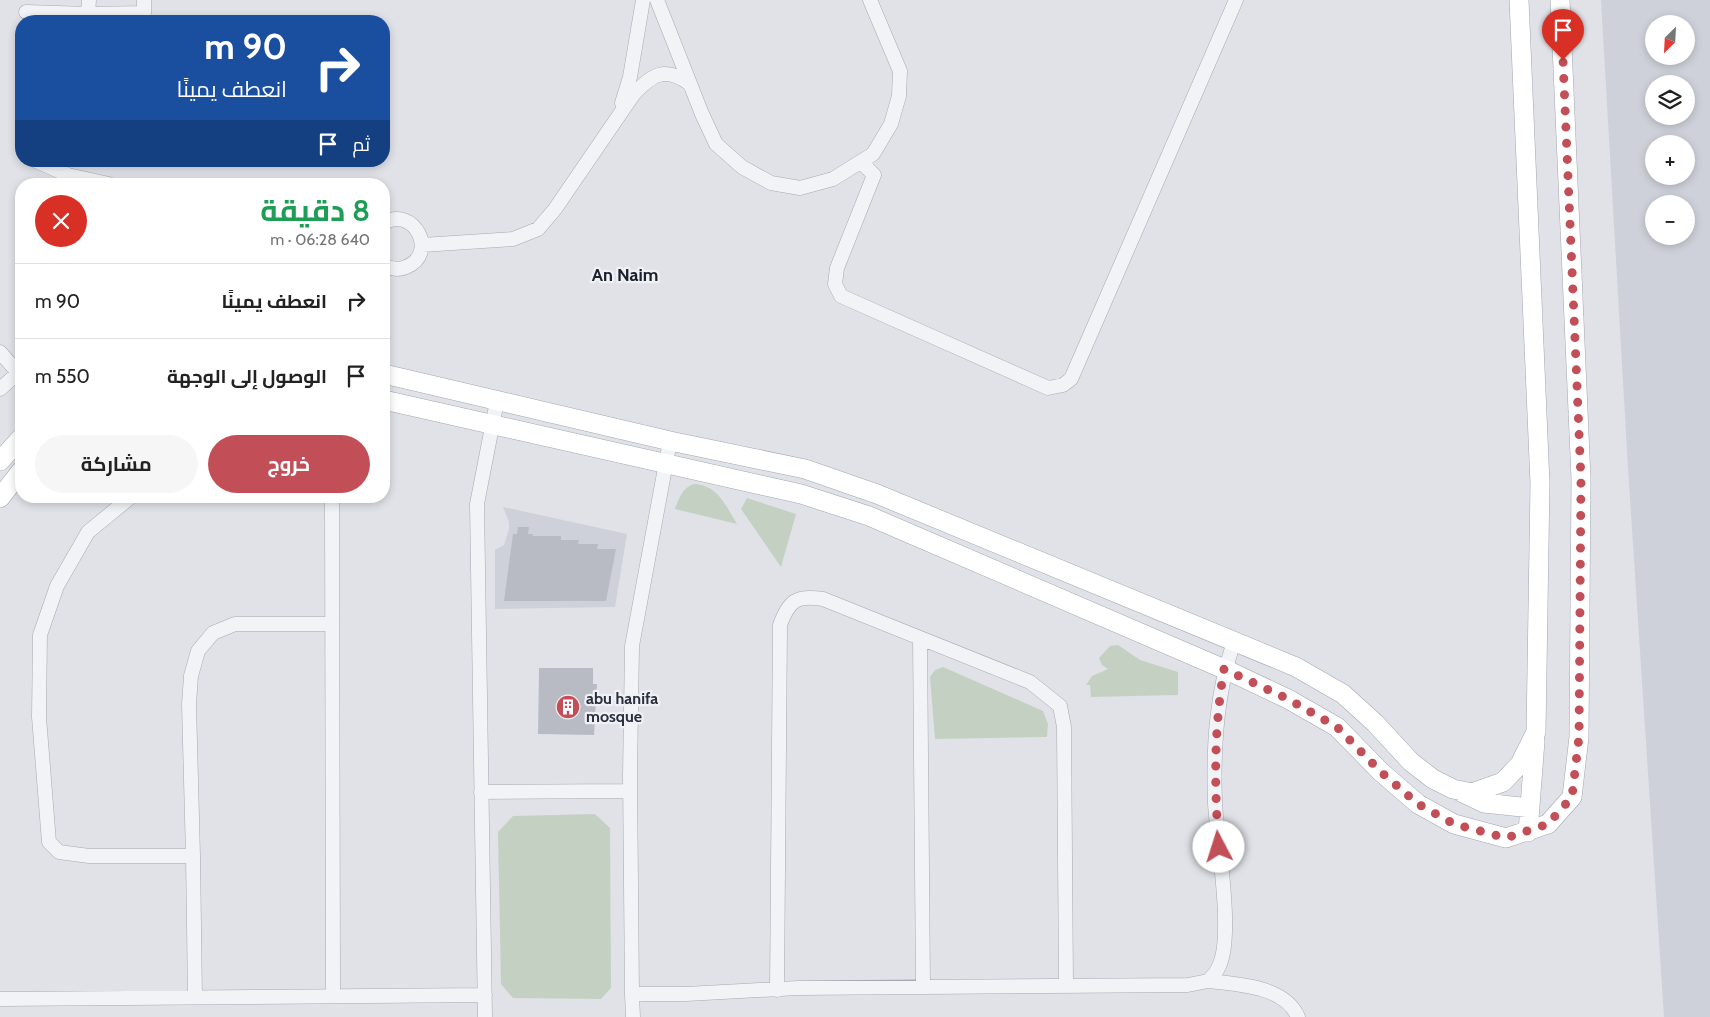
<!DOCTYPE html>
<html lang="ar">
<head>
<meta charset="utf-8">
<style>
	:root { --surface:#fff; --page:#f6f6f6; --text:#222; --muted:#767676; --line:#e0e0e0; --accent:#c24f57 }
	body { margin:0; font-family:Cabin,Cairo,sans-serif; background:var(--page); color:var(--text); direction:rtl; height:100vh; display:flex; flex-direction:column; font-size:19px; white-space:nowrap }
	* { box-sizing:border-box; margin:0 }
	p { font-size:16px; color:var(--muted) }
	.icon { flex:none; width:28px; height:28px; fill:none; stroke:currentColor; stroke-width:2; stroke-linecap:round; stroke-linejoin:round }
	.map { position:relative; flex:1; overflow:hidden; direction:ltr }
	.sheet { position:absolute; left:15px; top:178px; width:375px; height:325px; display:flex; flex-direction:column; background:var(--surface); border-radius:20px; box-shadow:0 2px 8px #0003; direction:rtl }
	.sheet>* { flex:none }
	.top-card { position:absolute; left:15px; top:15px; width:375px; height:152px; border-radius:20px; box-shadow:0 2px 8px #0003; direction:rtl; background:#1a4fa0; color:#fff; overflow:hidden }
	.needle { width:32px; rotate:204deg }
	.controls { position:absolute; left:1645px; top:15px; display:grid; gap:10px }
	.controls a { display:grid; place-items:center; width:50px; height:50px; border-radius:50%; background:var(--surface); box-shadow:0 2px 8px #0003; font-size:25px }
	.pin { position:absolute; display:grid; place-items:center; width:42px; height:42px; color:#fff; margin:-51px -21px; border-radius:50% 50% 50% 0; rotate:-45deg; box-shadow:0 0 5px #0007 }
	.pin .icon { rotate:45deg }
	.me { position:absolute; width:55px; margin:-28px; rotate:355deg; stroke-linejoin:round; filter:drop-shadow(0 0 4px #0008) }
	.turn { display:flex; align-items:center; gap:18px; height:105px; padding:0 20px; font-size:22px }
	.turn .icon { width:65px; height:65px; stroke-width:2.5 }
	.turn b { display:block; font-size:35px; line-height:42px }
	.then { display:flex; align-items:center; height:48px; padding:0 20px; background:#0003; gap:10px; font-size:19px }
	.round { display:grid; place-items:center; flex:none; width:52px; height:52px; border-radius:26px; background:var(--page) }
	.summary { display:flex; align-items:center; justify-content:space-between; height:85px; padding:0 20px }
	h1 { font-size:30px; font-weight:700; line-height:38px; color:#1e9e55 }
	.primary-button { display:flex; gap:10px; margin-top:auto; padding:10px 20px }
	.primary-button a { flex:1; height:58px; border-radius:30px; background:var(--accent); color:#fff; font-size:20px; font-weight:700; line-height:58px; text-align:center }
	.primary-button a+a { background:var(--page); color:var(--text) }
	ul { padding:0; list-style:none }
	li { display:flex; align-items:center; gap:15px; height:75px; padding:0 20px; border-top:1px solid var(--line) }
	li div { flex:1 }
	li b { display:block; font-size:19px }
	li em { font-style:normal }
	.map>svg:first-child { display:block }
	.built { fill:#ced1d9; fill-rule:evenodd }
	.green { fill:#c4d1c2 }
	.building { fill:#b8bbc4 }
	.lines { fill:none; stroke-linecap:round; stroke-linejoin:round }
	.minor-casing { stroke:#a6a9b2; stroke-width:15 }
	.major-casing { stroke:#a0a6b2; stroke-width:20 }
	.minor { stroke:#f2f3f6; stroke-width:14 }
	.major { stroke:#fff; stroke-width:19 }
	.route { stroke:#c24f57; stroke-width:9; stroke-dasharray:0 16.2 }
	.labels { text-anchor:middle; stroke-width:4.5; stroke-linejoin:round; paint-order:stroke }
	.poi-label { font-size:16px; font-weight:bold; fill:#2a303e; stroke:#eff1f5; text-anchor:start }
	.neighbourhood-label { font-size:18px; font-weight:bold; fill:#1c212e; stroke:#eff1f5 }
</style>
</head>
<body>
<div class="map">
<svg width="1710" height="1017" viewBox="0 0 1710 1017">
	<rect width="100%" height="100%" fill="#e0e2e8"/>
	<path class="built" d="M1601 0H1710V1017H1664L1628 468ZM1654 24H1686V56H1654ZM1654 84H1686V116H1654ZM1654 144H1686V176H1654ZM1654 204H1686V236H1654Z
		M503 507 627 534 615 607 495 609V550L504 545 509 529V522Z"/>
	<path class="green" d="M694 484C718 485 726 506 737 524L675 509C679 498 682 488 694 484Z
		M747 498 796 514 781 567 741 509Z
		M1118 645 1140 660 1178 672V695L1091 697 1090 685H1086L1092 676 1108 669 1102 665 1099 658 1110 646Z
		M943 667 1043 711 1048 724 1047 737 935 739 930 677 935 670Z
		M595 814 610 828 611 988 601 999 513 998 501 984 498 832 513 816Z"/>
	<path class="building" d="M518 527H529L528 534H533V536H561V540H579L578 544H598L597 549H616L606 601H504L513 534H517Z
		M539 668H593V684H597L594 735 538 734Z"/>
	<g class="lines">
		<g class="minor-casing">
			<path id="minor" d="M657 0 702 114 716 144 742 167 771 183 800 188 833 179 873 154 891 124 899 96 900 71 870 0
				M26 12 88 14 89 0
				M88 14 144 13V0
				M622 103 630 77 643 0
				M36 161 68 175 109 184
				M861 162 874 175 837 268 835 284 841 296 1048 388 1063 385 1071 379 1236 0
				M384 223C414 205 439 254 406 267 399 270 391 269 384 265
				M422 245 513 239 538 229 555 209 633 95C652 74 665 66 690 84
				M0 352 21 376
				M0 389 18 373
				M670 441 632 646 630 776 632 994H686L798 988 1188 985 1208 981C1212 977 1217 972 1219 966 1234 936 1217 840 1215 803 1213 748 1216 693 1234 642
				M132 496 88 532 57 586 40 635 39 717 49 842 59 852 89 856H193L195 997
				M332 496 333 996
				M920 638 923 986
				M481 792 630 791
				M193 856 189 704 191 676 198 651 213 633 235 624H332
				M1208 981C1237 984 1285 986 1298 1017
				M777 990 780 625C789 600 797 595 823 599L1030 682 1060 706 1064 727 1066 985
				M632 994 633 1017
				M0 999 485 995
				M485 1017 477 504 497 401"/>
		</g>
		<g class="major-casing">
			<path id="major" d="M384 374 670 441 805 469 877 494 1296 667 1343 694 1375 723 1411 762 1433 779 1453 789 1472 793 1503 782 1520 764 1536 732 1540 483 1519 0
				M384 400 801 494 869 516 1231 672 1288 699 1337 727 1381 772 1418 804 1454 824 1506 838 1548 824 1572 797 1579 737 1581 479 1560 0
				M0 461 21 438
				M0 498 21 471
				M1461 792 1484 803 1530 808
				M1528 832 1535 741"/>
		</g>
		<use href="#minor" class="minor"/>
		<use href="#major" class="major"/>
	</g>
	<g class="lines">
		<path class="route" d="M1219 847C1214 786 1214 729 1224 669L1288 699 1337 727 1381 772 1418 804 1454 824 1506 838 1548 824 1572 797 1579 737 1581 479 1563 60"/>
	</g>
	<defs>
		<g id="building-disc" transform="scale(1.25)"><circle r="9.5" fill="#c24f57" stroke="#eff1f5"/><path d="M-4-6H4V6H1V3H-1V6H-4ZM-2.5-4.3h1.7v1.8h-1.7ZM.8-4.3h1.7v1.8H.8ZM-2.5-1h1.7V.8h-1.7ZM.8-1h1.7V.8H.8Z" fill="#fff"/></g>
	</defs>
	<g fill-rule="evenodd">
		<use href="#building-disc" x="568" y="707"/>
	</g>
	<g class="labels">
		<g class="poi-label">
			<text x="586" y="704">abu hanifa<tspan x="586" dy="18">mosque</tspan></text>
		</g>
		<g class="neighbourhood-label">
			<text x="625" y="281">An Naim</text>
		</g>
	</g>
</svg>
<div class="controls">
<a><svg class="needle" viewBox="-14 -14 28 28"><path d="M0-13l5 13h-10z" fill="#e53935"/><path d="M0 13l5-13h-10z" fill="#767676"/></svg></a>
<a><svg class="icon" aria-label="layers" viewBox="0 0 24 24"><path d="M12 4l9 5-9 5-9-5zM3 14l9 5 9-5"/></svg></a>
<a>+</a>
<a>−</a>
</div>
<div class="pin" style="left:1563px;top:60px;background:#d93025"><svg class="icon" aria-label="arrive" viewBox="0 0 24 24"><path d="M6 21V4h12l-3 4 3 4H6"/></svg></div>
<svg class="me" style="left:1219px;top:847px" viewBox="-20 -20 40 40"><circle r="19" fill="#fff"/><path d="M0-13L10 11 0 6-10 11z" fill="#c24f57"/></svg>
<div class="top-card">
<div class="turn"><svg class="icon" aria-label="right" viewBox="0 0 24 24"><path d="M7 20v-9h11M14 6l5 5-5 5"/></svg><div><b>90 m</b>انعطف يمينًا</div></div>
<div class="then">ثم<svg class="icon" aria-label="arrive" viewBox="0 0 24 24"><path d="M6 21V4h12l-3 4 3 4H6"/></svg></div>
</div>
<section class="sheet">
<div class="summary"><div><h1>8 دقيقة</h1><p>640 m · 06:28</p></div><a class="round" style="background:#d93025;color:#fff"><svg class="icon" aria-label="close" viewBox="0 0 24 24"><path d="M6 6l12 12M18 6L6 18"/></svg></a></div>
<ul>
<li><svg class="icon" aria-label="right" viewBox="0 0 24 24"><path d="M7 20v-9h11M14 6l5 5-5 5"/></svg><div><b>انعطف يمينًا</b></div><em>90 m</em></li>
<li><svg class="icon" aria-label="arrive" viewBox="0 0 24 24"><path d="M6 21V4h12l-3 4 3 4H6"/></svg><div><b>الوصول إلى الوجهة</b></div><em>550 m</em></li>
</ul>
<div class="primary-button"><a>خروج</a><a>مشاركة</a></div>
</section>
</div>
</body>
</html>
